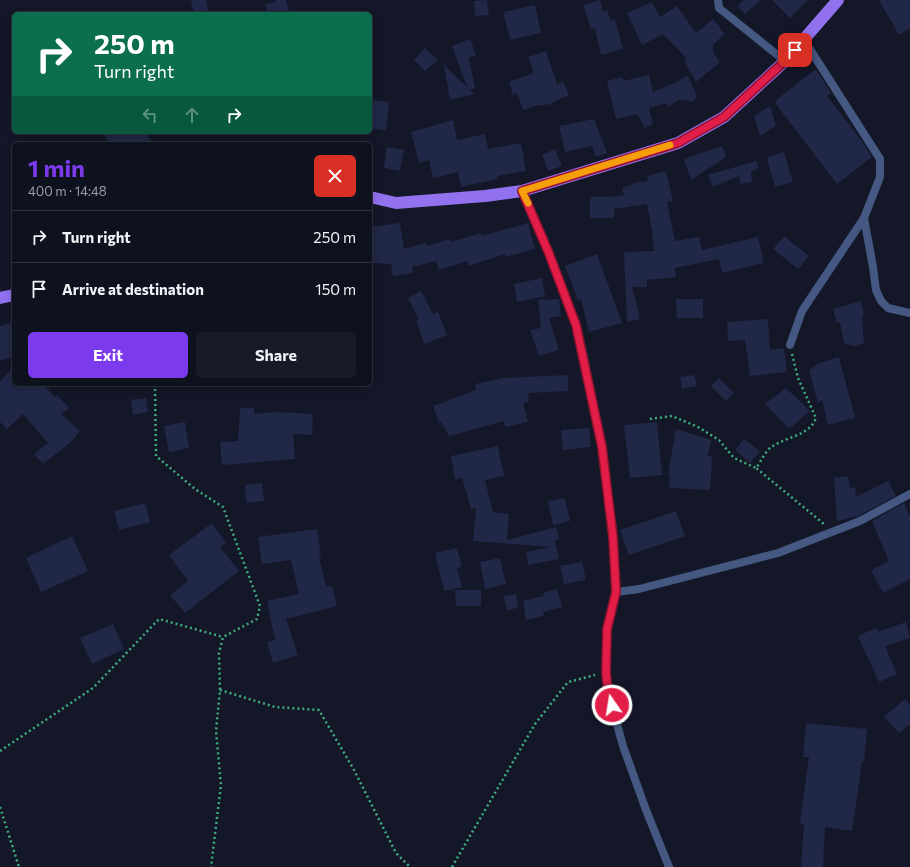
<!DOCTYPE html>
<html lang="en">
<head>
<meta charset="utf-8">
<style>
	:root { --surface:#0e111e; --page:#171a27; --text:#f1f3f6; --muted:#9b9da4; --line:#2e313c; --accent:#7c3aed }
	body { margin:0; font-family:Commissioner,sans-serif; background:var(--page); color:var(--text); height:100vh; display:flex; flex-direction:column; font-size:15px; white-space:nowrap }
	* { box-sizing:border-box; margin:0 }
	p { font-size:13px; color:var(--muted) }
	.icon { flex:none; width:22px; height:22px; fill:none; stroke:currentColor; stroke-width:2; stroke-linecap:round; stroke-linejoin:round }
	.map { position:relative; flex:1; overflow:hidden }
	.panel { position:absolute; left:12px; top:142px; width:360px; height:244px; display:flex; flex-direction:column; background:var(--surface); border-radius:6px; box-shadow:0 2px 10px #0003,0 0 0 1px var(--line) }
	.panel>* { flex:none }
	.hud { position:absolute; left:12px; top:12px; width:360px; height:122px; border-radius:6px; box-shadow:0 2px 10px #0003,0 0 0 1px var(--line); background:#0b6e4f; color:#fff; overflow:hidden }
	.pin { position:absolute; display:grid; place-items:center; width:34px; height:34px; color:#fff; margin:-17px; border-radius:8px; box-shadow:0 2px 6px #0006 }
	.me { position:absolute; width:44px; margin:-22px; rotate:347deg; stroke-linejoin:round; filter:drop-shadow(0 0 3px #0008) }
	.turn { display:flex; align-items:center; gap:14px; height:84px; padding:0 16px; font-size:18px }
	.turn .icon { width:52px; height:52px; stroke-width:2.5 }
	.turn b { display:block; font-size:28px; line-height:34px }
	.lanes { display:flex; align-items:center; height:38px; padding:0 16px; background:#0003; justify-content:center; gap:20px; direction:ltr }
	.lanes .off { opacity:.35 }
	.round { display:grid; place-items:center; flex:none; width:42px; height:42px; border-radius:6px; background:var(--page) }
	.head { display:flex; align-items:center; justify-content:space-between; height:68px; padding:0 16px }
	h1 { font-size:24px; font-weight:700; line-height:30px; color:var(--accent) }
	.button { display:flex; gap:8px; margin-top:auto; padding:8px 16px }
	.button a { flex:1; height:46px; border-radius:6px; background:var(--accent); color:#fff; font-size:16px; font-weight:700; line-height:46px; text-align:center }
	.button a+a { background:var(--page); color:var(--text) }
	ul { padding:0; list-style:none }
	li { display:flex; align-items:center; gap:12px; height:52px; padding:0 16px; border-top:1px solid var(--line) }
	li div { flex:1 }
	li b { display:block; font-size:15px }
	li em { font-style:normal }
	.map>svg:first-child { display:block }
	.building { fill:#212747 }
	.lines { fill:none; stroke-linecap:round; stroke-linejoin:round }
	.path { stroke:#3fae7f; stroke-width:2.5; stroke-dasharray:2 3; stroke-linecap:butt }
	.street { stroke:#445881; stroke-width:8 }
	.primary { stroke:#9271ef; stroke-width:12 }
	.route-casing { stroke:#92132f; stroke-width:10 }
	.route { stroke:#e11d48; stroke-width:7 }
	.slow { stroke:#f59e0b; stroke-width:7 }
</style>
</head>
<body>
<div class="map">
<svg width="910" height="867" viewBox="0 0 910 867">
	<rect width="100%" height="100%" fill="#131728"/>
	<path class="building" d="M191 0H206L209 14H194Z
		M275 0H286L290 14H267L266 4 276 2Z
		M487 0 489 15 475 16 474 1Z
		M600 0 603 12 607 10 611 21 615 19 623 49 601 55 595 28 591 29 583 5Z
		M744 0H761L745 14 737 6Z
		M772 0H808L790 18Z
		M879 0H910V28L899 35Z
		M652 2 660 17 677 6 696 33 713 19 725 34 713 44 714 54 720 62 696 82 685 62 686 58 663 34 642 45 627 13Z
		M535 5 541 33 510 40 503 12Z
		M470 39 476 55 469 58 475 88 470 90 475 94 450 100 444 65 467 87 452 46Z
		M425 48 438 60 425 71 414 60Z
		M546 51 557 84 563 82 569 95 552 103V104L535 106 523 110 517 93 513 95 509 82 534 73 528 57Z
		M816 69 831 93 827 96 864 144 872 157 837 184 775 103 777 101 776 100Z
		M649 75 653 92 670 85 688 76 697 96 692 102 686 100H679L668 107 667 103 649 108 653 124 645 128 637 114 616 119 607 81 622 77 623 81Z
		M370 100 389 102 386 130 370 129Z
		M770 106 776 126 760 136 754 116Z
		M594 119 607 153 596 157 592 146 565 152 559 126Z
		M453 120 457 140 485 134 488 149 521 143 526 171 497 176V179L461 187 458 172 433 178 429 160 419 163 411 132Z
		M104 132H146L152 144H109Z
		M722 146 726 157 691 180 684 159Z
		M387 147 404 150 400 171 384 168Z
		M555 149 562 166 548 171 542 155Z
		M784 152 793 182 775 187 768 162V157Z
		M756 161 759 168 751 172 752 182 741 184 739 176 713 187 708 175Z
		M666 171 673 201 667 202 675 241 699 237 702 250 758 237 764 263 722 273 719 259 675 268 676 277 647 280V287H632L640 319 627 322 624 252 654 251 652 230 647 204 614 209V218H590V197L624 196 622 188 633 184V183L648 181 647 176Z
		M400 223 404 249 426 243 427 246 450 239 451 242 481 233 482 236 528 223 535 249 506 257 505 254 468 266 467 261 439 270 436 261 412 267 413 273 393 276 391 264 370 263V227Z
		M784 236 809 256 798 269 773 249Z
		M597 254 622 323 589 332 581 299 578 300 565 266Z
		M542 278 545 296 517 302 514 284Z
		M421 291 433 314 438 312 447 335 424 344 416 320 419 319 408 298Z
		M543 299 544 300 559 299 561 316 549 318 559 350 539 356 530 330 541 328 538 300Z
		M676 299H703V318H677Z
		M861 301 864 316H862L864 343 855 346 844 344 840 322 837 323 833 309Z
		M768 319 770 350 784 348 787 372 750 376 745 340 728 341 727 322Z
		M14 322V357L0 360V326Z
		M839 357 855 418 828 425 822 400 818 403 809 370 817 364Z
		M14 367V384H43L55 397 57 395 69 408 61 414 80 431 71 442 43 464 34 454 48 443 23 414 7 429 0 422V381Z
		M568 375V391L528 393 529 402 523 403 528 422 505 427 504 421 449 436 441 422 439 423 433 406 476 390 475 384 503 378Z
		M694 375 697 386 682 389 680 377Z
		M719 378 734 393 726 401 711 386Z
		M786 388 810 411 789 429 765 404Z
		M146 398 148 412 133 415 131 400Z
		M240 408H254V414L278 412 313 414 312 435 293 434 295 459 222 465 220 442 238 441Z
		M185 422 189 448 169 452 164 426Z
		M657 422 662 475 630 478 624 425Z
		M589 428 591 447 563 450 561 430Z
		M676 429 711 440 708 456 712 457 710 490 669 488 670 474H668Z
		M744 439 760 451 750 463 735 450Z
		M498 446 504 476 485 480 493 512 509 514 507 540 556 527 559 539 555 540 559 559 528 565 526 552 551 547 473 541 476 508 471 509 462 478 455 479 451 456Z
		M848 476 850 488 855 487 856 497 888 481 896 496 858 516 837 521 834 478Z
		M262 483 264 501 246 503 245 485Z
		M565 498 570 521 553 525 548 501Z
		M145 503 150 522 119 530 114 511Z
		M904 503 910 517V579L883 593 871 570 889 561 872 521Z
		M676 511 685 536 629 555 620 530Z
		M212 523 226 543 220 547 239 571 185 613 170 595 188 581 169 555Z
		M317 529 321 556H319L326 587 332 586 337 606 286 619 298 655 273 663 267 642 275 640 267 601 299 594 291 560 262 564 258 537Z
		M72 536 88 571 41 592 26 558Z
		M457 548 462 567 457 568 462 587 444 591 435 553Z
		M500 558 506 584 485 589 480 562Z
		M582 562 586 580 564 584 560 566Z
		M557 589 562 607 543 612 544 616 526 620 523 601 544 596 543 593Z
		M455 590H481V606H456Z
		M516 594 518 608 507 610 504 596Z
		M906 622 910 638 885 646 897 674 879 682 858 636 876 628 878 632Z
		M113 624 124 649 92 664 80 638Z
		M905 699 910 705V724L899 733 884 717Z
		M806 723 867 729 864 762H862L852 831 825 827 823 867H801L804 824 800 823 809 757H803Z"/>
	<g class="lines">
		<path class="path" d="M792 354 798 378 816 418C809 436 788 436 773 446 766 449 761 462 756 468L824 524
			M155 384 156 456 195 489 223 507 260 606 257 619 223 637 219 653 220 690 216 731 221 785 211 867
			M650 419 672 416 698 427 719 440 734 458 756 468
			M220 690 275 707 319 710 354 770 396 853 410 867
			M0 751 93 688 159 619 223 637
			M0 807 19 867
			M452 867 535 724 568 682 595 675"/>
		<path class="street" d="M718 0 719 8 785 61
			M804 40 880 159V177L864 218 873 267 876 290 881 301 888 308 910 313
			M522 191 548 251 576 325 583 353 602 447 613 537 616 592 607 629 606 672 608 692 623 746 646 810 669 867
			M790 345 802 311 864 218
			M616 592 639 589 778 553 860 521 910 494"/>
		<path class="primary" d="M370 197 396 203 485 196 522 191 678 143 724 117 785 61 838 0
			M0 298 14 295"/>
	</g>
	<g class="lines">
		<g class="route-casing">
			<path id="route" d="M612 705 608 692 606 672 607 629 616 592 613 537 602 447 576 325 548 251 522 191 678 143 724 117 785 61 795 50"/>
		</g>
		<use href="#route" class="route"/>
		<path class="slow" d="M528 203 522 191 670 145"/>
	</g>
</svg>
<div class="pin" style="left:795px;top:50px;background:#d93025"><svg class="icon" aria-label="arrive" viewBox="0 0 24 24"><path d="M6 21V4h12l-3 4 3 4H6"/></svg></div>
<svg class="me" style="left:612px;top:705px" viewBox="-20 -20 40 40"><circle r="17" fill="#e11d48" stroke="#fff" stroke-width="3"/><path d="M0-11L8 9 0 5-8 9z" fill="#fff"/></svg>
<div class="hud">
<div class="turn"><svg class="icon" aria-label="right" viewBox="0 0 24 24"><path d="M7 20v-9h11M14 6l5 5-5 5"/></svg><div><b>250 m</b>Turn right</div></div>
<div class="lanes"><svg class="icon off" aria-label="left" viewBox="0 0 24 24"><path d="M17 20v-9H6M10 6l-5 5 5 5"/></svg><svg class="icon off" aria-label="ahead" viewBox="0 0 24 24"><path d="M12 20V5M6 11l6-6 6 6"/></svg><svg class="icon" aria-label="right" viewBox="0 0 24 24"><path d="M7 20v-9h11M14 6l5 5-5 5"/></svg></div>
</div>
<section class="panel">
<div class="head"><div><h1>1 min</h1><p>400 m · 14:48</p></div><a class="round" style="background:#d93025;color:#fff"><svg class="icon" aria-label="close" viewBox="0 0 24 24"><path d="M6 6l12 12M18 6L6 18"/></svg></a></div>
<ul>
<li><svg class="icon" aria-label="right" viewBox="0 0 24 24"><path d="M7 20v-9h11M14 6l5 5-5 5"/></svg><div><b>Turn right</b></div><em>250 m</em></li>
<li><svg class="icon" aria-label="arrive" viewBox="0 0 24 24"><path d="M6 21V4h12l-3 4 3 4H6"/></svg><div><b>Arrive at destination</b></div><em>150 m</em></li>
</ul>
<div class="button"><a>Exit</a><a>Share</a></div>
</section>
</div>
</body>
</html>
